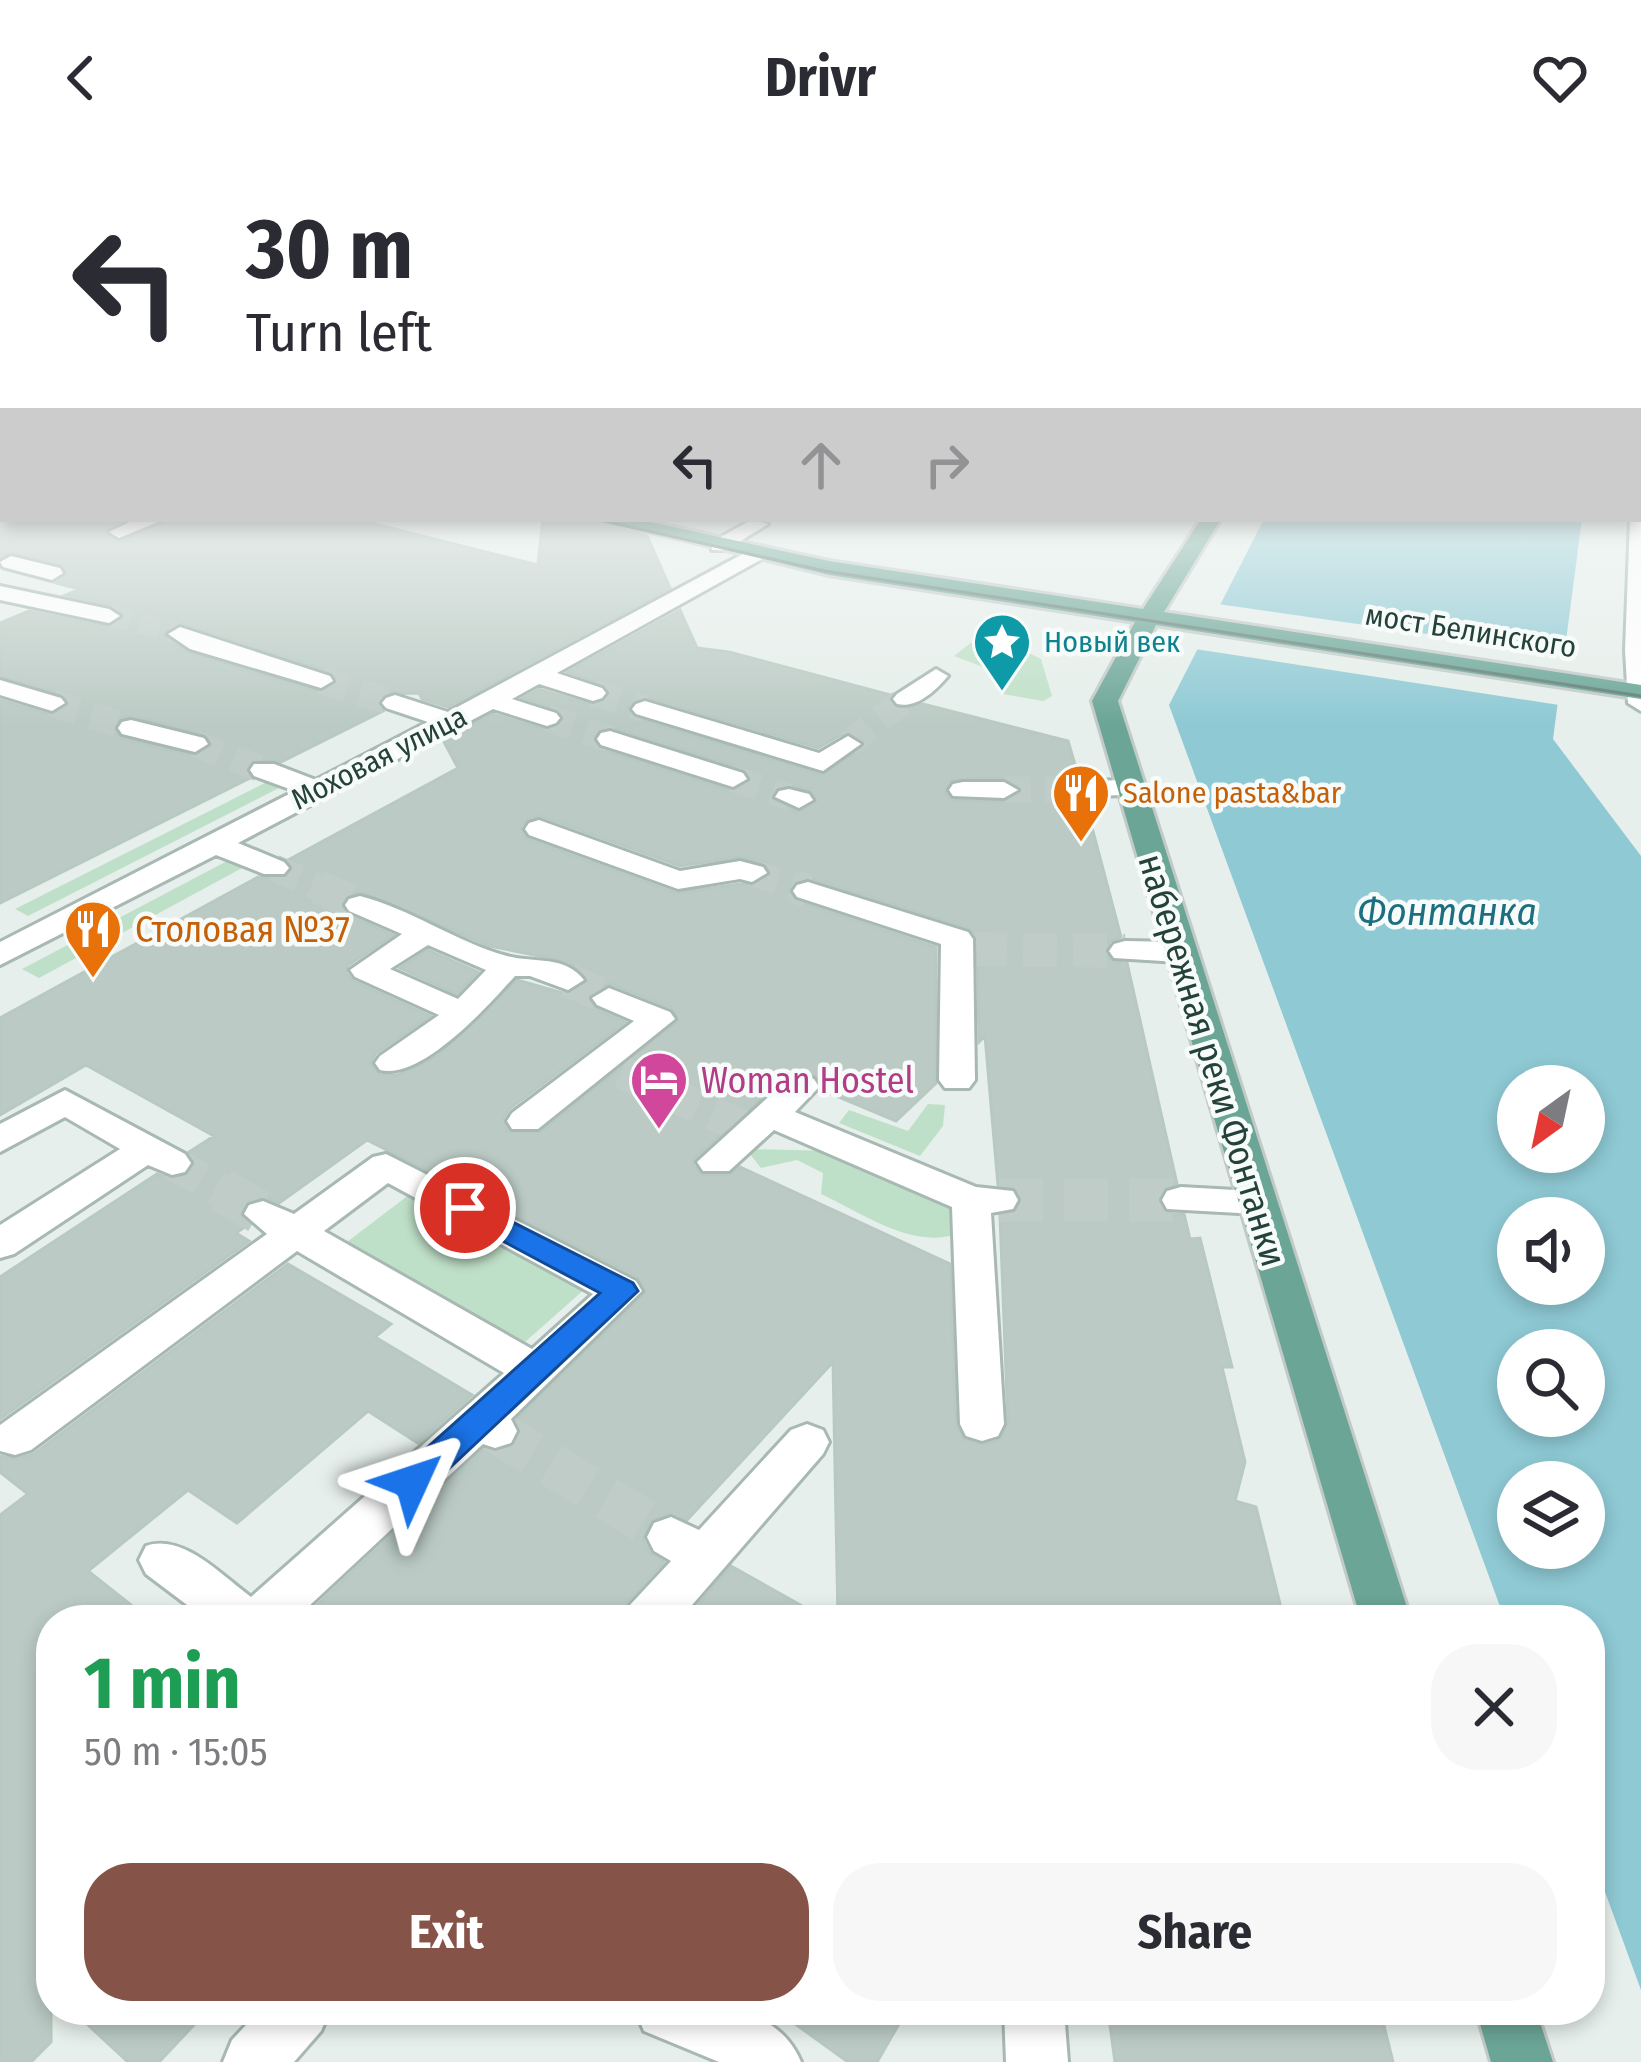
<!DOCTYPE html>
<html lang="en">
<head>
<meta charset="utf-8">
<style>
	:root { --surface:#fff; --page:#f7f7f7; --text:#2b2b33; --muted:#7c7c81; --accent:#855347 }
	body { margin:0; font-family:"Fira Sans Condensed",sans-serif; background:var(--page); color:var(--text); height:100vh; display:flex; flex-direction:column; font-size:45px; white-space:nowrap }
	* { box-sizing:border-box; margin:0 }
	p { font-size:39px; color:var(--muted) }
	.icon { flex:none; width:66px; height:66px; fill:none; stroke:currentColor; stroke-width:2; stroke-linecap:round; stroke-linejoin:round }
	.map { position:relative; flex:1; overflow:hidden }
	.details { position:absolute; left:36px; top:1449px; width:1569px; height:420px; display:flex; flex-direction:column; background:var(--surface); border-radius:48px; box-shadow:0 6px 18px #0003 }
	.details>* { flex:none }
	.banner { position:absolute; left:0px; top:0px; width:1641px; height:366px; box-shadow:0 6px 18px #0003; background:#fff; color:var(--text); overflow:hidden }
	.needle { width:78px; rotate:213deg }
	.tools { position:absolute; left:1497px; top:909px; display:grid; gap:24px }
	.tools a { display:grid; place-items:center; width:108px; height:108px; border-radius:50%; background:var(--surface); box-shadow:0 6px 18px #0003; font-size:60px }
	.pin { position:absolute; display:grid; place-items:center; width:102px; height:102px; color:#fff; margin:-51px; border:6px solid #fff; border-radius:50%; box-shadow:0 3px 12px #0007 }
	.me { position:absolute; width:132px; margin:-66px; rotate:48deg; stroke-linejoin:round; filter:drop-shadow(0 0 9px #0008) }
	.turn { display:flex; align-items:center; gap:42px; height:252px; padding:0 48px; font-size:54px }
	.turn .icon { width:156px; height:156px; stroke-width:2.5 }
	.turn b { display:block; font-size:84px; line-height:102px }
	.lanes { display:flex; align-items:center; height:114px; padding:0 48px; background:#0003; justify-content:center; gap:60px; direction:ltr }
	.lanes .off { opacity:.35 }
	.round { display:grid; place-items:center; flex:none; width:126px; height:126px; border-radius:48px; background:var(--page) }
	.overview { display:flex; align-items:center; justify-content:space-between; height:204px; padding:0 48px }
	h1 { font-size:72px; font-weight:700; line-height:90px; color:#1e9e55 }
	.action { display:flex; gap:24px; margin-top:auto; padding:24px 48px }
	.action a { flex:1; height:138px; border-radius:48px; background:var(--accent); color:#fff; font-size:48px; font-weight:700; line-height:138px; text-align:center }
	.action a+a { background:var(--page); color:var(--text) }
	header { display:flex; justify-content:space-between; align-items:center; height:156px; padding:0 48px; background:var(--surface); font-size:54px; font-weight:700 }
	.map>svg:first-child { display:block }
	.green { fill:#bfe0c8 }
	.water { fill:#8ec9d4; fill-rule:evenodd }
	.pier { fill:#e6efeb }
	.building { fill:#bbcac4; stroke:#b8c9c2; stroke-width:3; fill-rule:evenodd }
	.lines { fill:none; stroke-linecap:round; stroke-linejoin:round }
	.minor-tunnel-far3 { stroke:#bfccc8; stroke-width:21; stroke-dasharray:21 10; stroke-linecap:butt }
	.minor-tunnel-far2 { stroke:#bfccc8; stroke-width:27; stroke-dasharray:27 14; stroke-linecap:butt }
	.minor-tunnel-far1 { stroke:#bfccc8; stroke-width:34; stroke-dasharray:34 16; stroke-linecap:butt }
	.minor-tunnel { stroke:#bfccc8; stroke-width:44; stroke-dasharray:44 21; stroke-linecap:butt }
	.minor-casing { stroke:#a8b8b2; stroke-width:6 }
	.major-casing { stroke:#c2cac8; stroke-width:6 }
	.minor { fill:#fff; fill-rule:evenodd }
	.major { fill:#6aa596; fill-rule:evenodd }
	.tram { stroke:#5f7d75; stroke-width:3 }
	.route { fill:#1a73e8; stroke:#114b97; stroke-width:3 }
	.labels { text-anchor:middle; stroke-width:9; stroke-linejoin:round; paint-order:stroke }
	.far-street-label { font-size:30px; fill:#24423a; stroke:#f7fbf9 }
	.far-culture-label { font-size:30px; fill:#0d838f; stroke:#f7fbf9; text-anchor:start }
	.far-food-label { font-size:30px; fill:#c56008; stroke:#f7fbf9; text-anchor:start }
	.food-label { font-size:36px; fill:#c56008; stroke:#f7fbf9; text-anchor:start }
	.street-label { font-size:36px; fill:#24423a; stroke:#f7fbf9 }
	.hotel-label { font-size:36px; fill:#b23c85; stroke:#f7fbf9; text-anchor:start }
	.water-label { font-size:39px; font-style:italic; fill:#1c6f80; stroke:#f7fbf9 }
</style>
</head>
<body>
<header><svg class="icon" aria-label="back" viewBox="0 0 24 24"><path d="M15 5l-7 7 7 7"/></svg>Drivr<svg class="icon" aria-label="heart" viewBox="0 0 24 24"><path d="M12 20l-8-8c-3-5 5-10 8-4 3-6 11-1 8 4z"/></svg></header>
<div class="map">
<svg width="1641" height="1906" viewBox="0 0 1641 1906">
	<rect width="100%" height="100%" fill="#e6efeb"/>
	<path class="green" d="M977 482 1019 492 1041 503 1052 540 1043 545 1003 538 1004 519 954 500Z
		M267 626 281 631 28 760 15 753Z
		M229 704 244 711 39 822 22 813Z
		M928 948 945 949 943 970 920 1000 839 967 849 954 908 975Z
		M746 993 836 995 955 1045 965 1075C917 1097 866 1059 821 1038L823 1017 797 1004 761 1012Z
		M410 1038 586 1132 525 1186 347 1086Z"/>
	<path class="water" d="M1264 363H1582L1553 583 1641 700V1834L1590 1695V1464H1505L1169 549ZM1518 930H1584V996H1518ZM1518 1062H1584V1128H1518ZM1518 1194H1584V1260H1518ZM1518 1326H1584V1392H1518Z"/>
	<path class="pier" d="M1218 448 1568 498 1559 549 1195 493Z"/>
	<path class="building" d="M6 363H126L105 374 121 386 169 363H355L538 409 543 363H594L647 380 670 432 448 551 422 543 419 537 385 538 377 547 383 555 281 606 254 604 246 611 250 622 0 747V544L51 559 69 548 62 538 0 520V467L29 455 108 471 124 461 110 449 66 439 80 433 56 427 67 418 61 408 12 396 0 401V365ZM181 467 331 516 337 526 320 536 189 497 164 479ZM132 560 205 578 212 589 194 600 121 582 114 569 121 562Z
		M680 454 697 492 729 496 891 539 890 546 897 552 923 548 1068 585 1079 622 1064 635 1085 645 1121 781 1110 785 1105 795 1114 806 1127 807 1177 1028 1163 1033 1158 1046 1167 1058H1184L1190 1083 1200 1082 1232 1211H1222L1245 1306 1235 1345 1256 1351 1284 1464H838L833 1206 687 1364 670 1357 650 1365 643 1383 650 1397 664 1406 627 1446 619 1464H301L484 1293 496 1296 515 1289 521 1277 516 1264 646 1136 638 1121 367 984 279 1047 265 1041 248 1045 240 1059 249 1068 236 1077 249 1085 0 1263V1121L157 1018 170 1023 186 1020 195 1010 189 996 214 980 86 909 0 959V862L258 721H287L293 712 288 704 458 612 443 584 493 558 546 574 557 571 565 562 560 554 523 542 539 533 592 549 603 546 610 537 606 529 568 516ZM646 541 818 592 846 576 865 589 822 619 635 562 628 550ZM611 571 744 613 751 624 732 635 600 593 593 580 600 573ZM1004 622 1022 632 1006 646 953 644 945 637 952 624ZM790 629 810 634 817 645 797 656 771 642 775 632ZM541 660 680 710 741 701 764 707 771 718 754 730 740 728 676 737 527 683 521 670 528 663ZM809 722 969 772 977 780 979 886 985 880 998 1029 1013 1031 1022 1042 1017 1055 1000 1060 1008 1268 999 1284 983 1289 965 1284 956 1270 950 1108 740 1011 729 1019H703L693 1009 694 1003 787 919H815L822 934 896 965 936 927V791L796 745 789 733 796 725ZM361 736 490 790 569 806 588 825 566 838 517 824 437 900 398 919H380L370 907 376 897 430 860 353 825 346 817 347 810 393 779 345 758 341 752 345 740ZM611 828 672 852 679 864 541 976 508 975 503 963 509 953 625 866 595 853 588 845 590 838Z
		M428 794 478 816 457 838 400 812Z
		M288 1108 391 1168 375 1181 472 1239 418 1287 368 1255 237 1367 188 1334 88 1415 150 1464H51V1886L31 1906H0V1359L28 1338 0 1316V1300L16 1303 34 1298Z
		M731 1410 827 1464H685Z
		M72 1854H208L159 1906H128Z
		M776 1854H907L877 1906H848Z
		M1108 1854H1380L1393 1906H1115Z"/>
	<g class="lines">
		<path class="minor-tunnel-far3" d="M109 460 180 478"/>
		<path class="minor-tunnel-far2" d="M321 525 395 547
			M593 537 645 553
			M52 547 131 572
			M547 562 610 583
			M195 588 264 614
			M848 588 906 543
			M733 623 789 641
			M1004 634 1082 633
			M274 712 325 734
			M752 717 804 734"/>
		<path class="minor-tunnel-far1" d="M318 731 360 749
			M795 731 808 735
			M973 793 1125 795
			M568 824 609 842
			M621 916 741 970
			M172 1007 226 1037"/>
		<path class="minor-tunnel" d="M221 1034 263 1058
			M999 1044H1181
			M495 1275 671 1381"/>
		<g class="minor-casing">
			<path id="minor" d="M1638 303H1641V555L1628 547 1625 494 1630 363H1638Z
				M3 308V320L0 321V309Z
				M3 348V360L0 361V349Z
				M136 363H165L119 382 109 376Z
				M751 364 768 368 726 394H712V386Z
				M754 392 762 393V403L557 517 602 532 606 537 602 542 593 545 539 528 512 543 556 557 560 562 556 567 547 570 493 553 238 687 284 706 289 712 284 718H264L216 699 0 809V786L295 635 254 620 250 614 254 608H274L316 624 428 566 386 552 382 547 386 542 395 539 448 556Z
				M11 400 60 412 63 417 52 424 3 411 0 406Z
				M0 430 109 453 120 460 109 467 0 444Z
				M180 471 330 520 333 525 321 532 190 493 168 478Z
				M936 513 948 520C936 534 917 553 897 548L893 543 897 538Z
				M0 524 61 542 65 547 52 555 0 539Z
				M645 545 819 597 848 580 861 588 823 615 636 558 632 553 636 548Z
				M131 564 204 582 208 588 195 596 122 578 118 572 122 566Z
				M610 575 743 617 747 623 733 631 601 589 597 583 601 577Z
				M1129 624 1143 632 1139 638 1082 641 1068 633 1082 625Z
				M963 626H1004L1018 634 1004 642 953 640 949 634 953 628Z
				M789 633 809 638 813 644 799 652 775 641 779 635Z
				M539 664 680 715 740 705 763 711 767 717 752 726 740 723 678 733 529 679 525 673 529 667Z
				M808 726 968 776 973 783 975 924 969 932H945L939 924 941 788 797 741 793 735 797 729Z
				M360 740C411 753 456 786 507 800 533 807 565 799 584 824L568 834 530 820H515C489 849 421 925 380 914L375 907 380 900 439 859 355 821 350 814 402 778 349 755 345 749 349 743ZM428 789 486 814 458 843 390 813Z
				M1125 785 1179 786 1195 796 1179 806 1114 802 1109 795 1114 788Z
				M609 832 670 856 675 863 538 973H512L507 965 512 957 634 865 597 849 592 842Z
				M801 920 814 923 819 931 795 956 976 1031 1013 1035 1018 1044 1013 1053 991 1057 1004 1268 998 1280 982 1285 966 1280 960 1268 952 1051 774 974 729 1015H703L697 1006 788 923Z
				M65 934 185 998 191 1007 185 1016 172 1019 148 1009 14 1098 0 1102V1069L120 993 65 961 0 996V968Z
				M386 998 636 1125 642 1135 511 1263 517 1275 511 1287 495 1292 483 1288 294 1464H207L146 1418 139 1404 146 1390C183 1377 222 1420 251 1441L504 1217 297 1095 31 1294 15 1299 0 1295V1269L267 1078 244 1058 249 1049 263 1045 294 1058 373 1001ZM388 1027 593 1138 532 1193 324 1075Z
				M1181 1031 1271 1036 1276 1045 1271 1054 1257 1058 1167 1053 1162 1044 1167 1035Z
				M807 1268 823 1274 829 1286 823 1298 679 1464H623L630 1449 671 1405 654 1395 647 1381 654 1367 671 1361 699 1374 791 1274Z
				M260 1854H330L321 1875 294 1906H223L232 1884Z
				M635 1854C695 1854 773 1839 801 1906H719L644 1875Z
				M1004 1854H1064L1068 1906H1006Z"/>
		</g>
		<g class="major-casing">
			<path id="major" d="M598 363H636L829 405 1143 453 1201 363H1221L1164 456 1641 529V543L1156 469 1118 545 1411 1464H1361L1092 545 1135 466 829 419Z
				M1476 1854H1536L1553 1906H1491Z"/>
		</g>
		<use href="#minor" class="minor"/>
		<use href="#major" class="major"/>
		<path class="tram" d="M595 363 825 415 1641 540"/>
	</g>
	<linearGradient id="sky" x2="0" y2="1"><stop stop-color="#84bce0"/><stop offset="0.53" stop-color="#f4f8f6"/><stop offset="1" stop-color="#f4f8f6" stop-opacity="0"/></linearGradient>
	<rect width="1641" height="570" fill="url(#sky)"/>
	<path class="route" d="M465 1042 633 1127 638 1135 424 1336 412 1340 400 1336 395 1326 400 1316 600 1137 454 1059 450 1052Z"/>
	<defs>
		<g id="sight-pin" transform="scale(3)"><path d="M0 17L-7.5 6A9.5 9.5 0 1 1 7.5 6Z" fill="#0f9aa8" stroke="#f7fbf9"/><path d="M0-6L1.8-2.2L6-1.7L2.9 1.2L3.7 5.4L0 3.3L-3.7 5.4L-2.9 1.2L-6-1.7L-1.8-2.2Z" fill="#fff"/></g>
		<g id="restaurant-pin" transform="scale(3)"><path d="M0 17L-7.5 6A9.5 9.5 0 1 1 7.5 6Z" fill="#e8710a" stroke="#f7fbf9"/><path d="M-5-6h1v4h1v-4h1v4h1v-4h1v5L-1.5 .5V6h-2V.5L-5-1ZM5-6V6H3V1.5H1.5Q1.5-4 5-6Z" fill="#fff"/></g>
		<g id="hotel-pin" transform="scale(3)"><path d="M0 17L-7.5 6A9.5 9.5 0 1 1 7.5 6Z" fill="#d1479c" stroke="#f7fbf9"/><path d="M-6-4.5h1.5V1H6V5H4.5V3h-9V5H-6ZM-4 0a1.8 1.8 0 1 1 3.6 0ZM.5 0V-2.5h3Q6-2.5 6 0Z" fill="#fff"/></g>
	</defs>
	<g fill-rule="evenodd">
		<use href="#sight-pin" x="1002" y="486"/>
		<use href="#restaurant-pin" x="1081" y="637"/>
		<use href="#restaurant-pin" x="93" y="773"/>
		<use href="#hotel-pin" x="659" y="924"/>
	</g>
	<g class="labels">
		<g class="far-street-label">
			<text transform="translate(1471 475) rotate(9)" y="10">мост Белинского</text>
			<text transform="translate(379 602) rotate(-27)" y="10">Моховая улица</text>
		</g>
		<g class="far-culture-label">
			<text x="1044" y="496">Новый век</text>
		</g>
		<g class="far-food-label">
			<text x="1123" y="647">Salone pasta&amp;bar</text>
		</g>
		<g class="food-label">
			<text x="135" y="786">Столовая №37</text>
		</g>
		<g class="street-label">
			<text transform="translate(1213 904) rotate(73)" y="13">набережная реки Фонтанки</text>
		</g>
		<g class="hotel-label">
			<text x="701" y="937">Woman Hostel</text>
		</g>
		<g class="water-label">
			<text x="1447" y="769">Фонтанка</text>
		</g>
	</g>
</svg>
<div class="tools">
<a><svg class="needle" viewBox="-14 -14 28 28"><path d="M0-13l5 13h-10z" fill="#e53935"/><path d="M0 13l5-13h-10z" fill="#7c7c81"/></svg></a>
<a><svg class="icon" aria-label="sound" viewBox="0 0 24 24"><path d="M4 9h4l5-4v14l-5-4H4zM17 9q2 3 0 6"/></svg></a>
<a><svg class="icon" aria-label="search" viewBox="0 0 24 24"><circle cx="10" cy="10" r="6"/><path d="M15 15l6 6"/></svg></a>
<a><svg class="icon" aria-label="layers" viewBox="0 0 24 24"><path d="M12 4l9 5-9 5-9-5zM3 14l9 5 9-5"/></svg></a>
</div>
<div class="pin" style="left:465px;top:1052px;background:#d93025"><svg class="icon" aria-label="arrive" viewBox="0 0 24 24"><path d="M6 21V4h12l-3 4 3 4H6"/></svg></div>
<svg class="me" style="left:412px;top:1326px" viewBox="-20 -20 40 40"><path d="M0-17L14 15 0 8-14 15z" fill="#1a73e8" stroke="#fff" stroke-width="4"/></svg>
<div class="banner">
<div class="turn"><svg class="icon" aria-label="left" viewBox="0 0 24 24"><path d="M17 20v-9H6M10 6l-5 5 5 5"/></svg><div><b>30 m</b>Turn left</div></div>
<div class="lanes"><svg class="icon" aria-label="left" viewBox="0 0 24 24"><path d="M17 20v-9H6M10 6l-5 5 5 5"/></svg><svg class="icon off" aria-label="ahead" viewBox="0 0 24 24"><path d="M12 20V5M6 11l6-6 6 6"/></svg><svg class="icon off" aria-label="right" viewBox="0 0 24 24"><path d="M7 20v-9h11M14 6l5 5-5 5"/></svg></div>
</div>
<section class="details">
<div class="overview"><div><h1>1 min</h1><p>50 m · 15:05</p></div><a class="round"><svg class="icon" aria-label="close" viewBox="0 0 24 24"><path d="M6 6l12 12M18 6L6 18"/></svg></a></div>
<div class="action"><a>Exit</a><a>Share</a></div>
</section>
</div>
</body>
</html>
